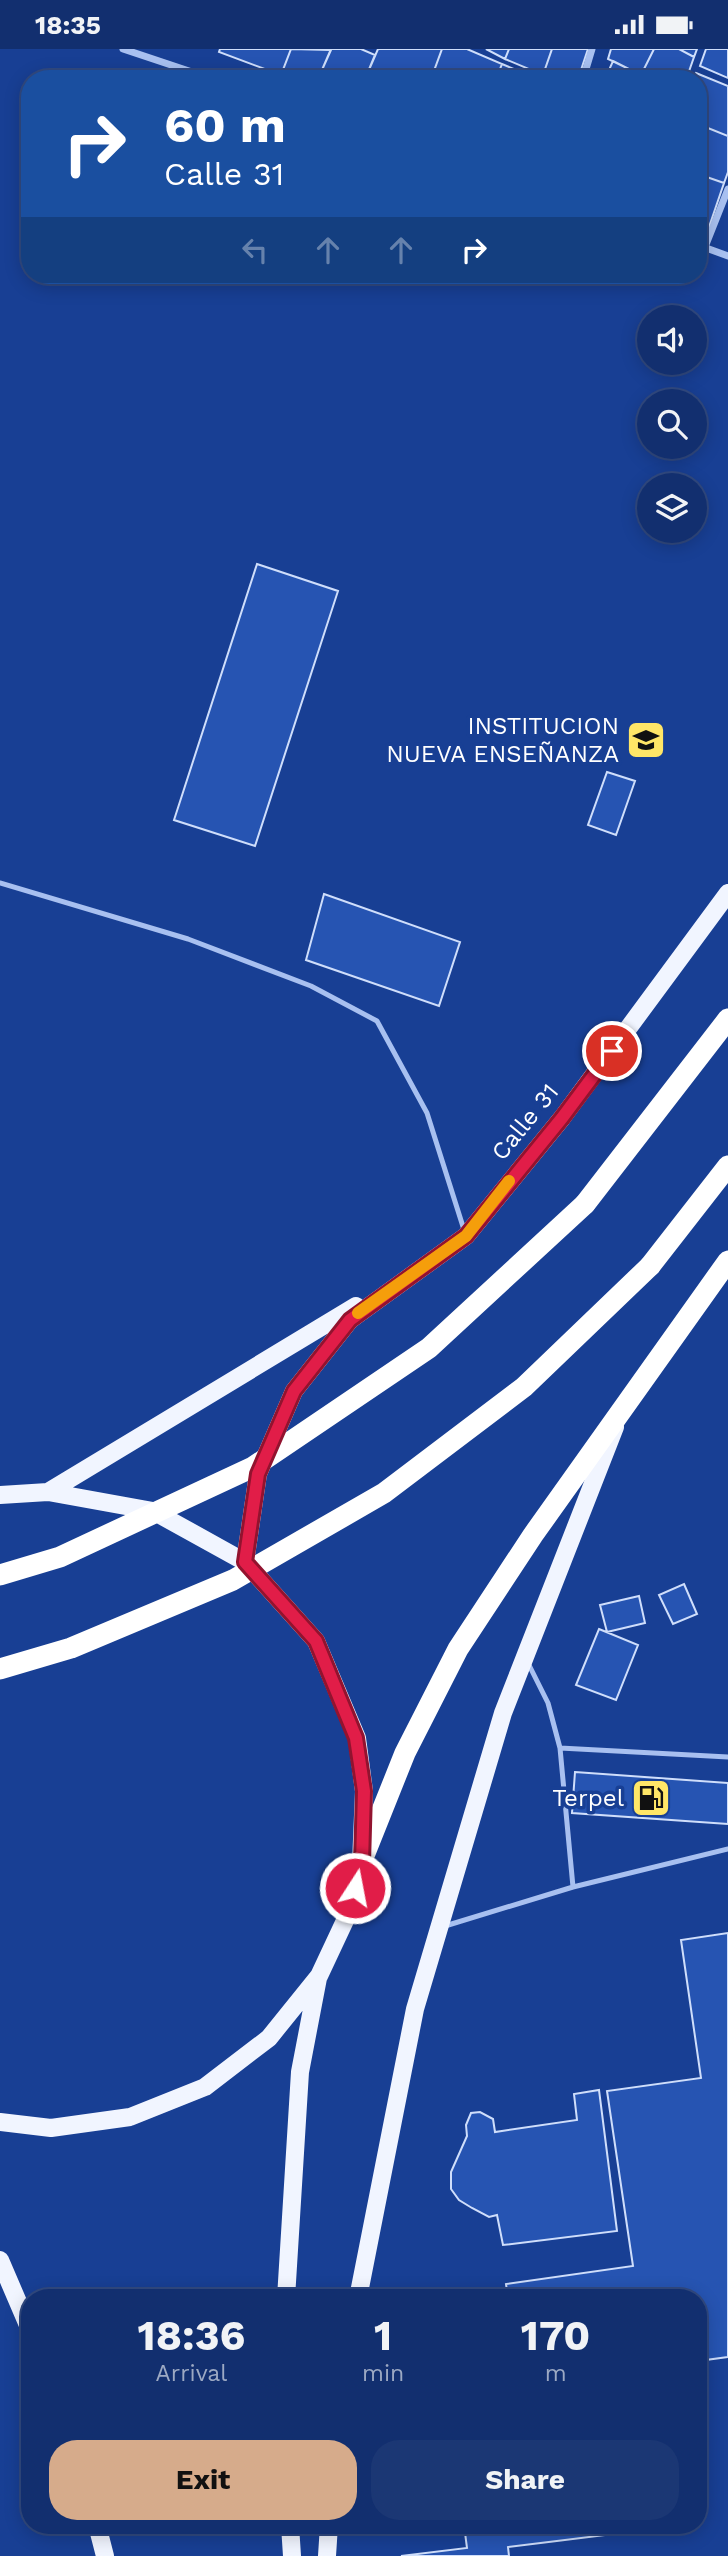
<!DOCTYPE html>
<html lang="en">
<head>
<meta charset="utf-8">
<style>
	:root { --surface:#122f6f; --page:#1b3774; --text:#f1f3f6; --muted:#9ca9c3; --line:#314a82; --accent:#d6ab8b }
	body { margin:0; font-family:"Work Sans",sans-serif; background:var(--page); color:var(--text); height:100vh; display:flex; flex-direction:column; font-size:26px; white-space:nowrap }
	* { box-sizing:border-box; margin:0 }
	p { font-size:23px; color:var(--muted) }
	.icon { flex:none; width:38px; height:38px; fill:none; stroke:currentColor; stroke-width:2; stroke-linecap:round; stroke-linejoin:round }
	.map { position:relative; flex:1; overflow:hidden }
	.sheet { position:absolute; left:21px; top:2240px; width:686px; height:245px; display:flex; flex-direction:column; background:var(--surface); border-radius:28px; box-shadow:0 4px 18px #0003,0 0 0 2px var(--line) }
	.sheet>* { flex:none }
	.guide { position:absolute; left:21px; top:21px; width:686px; height:214px; border-radius:28px; box-shadow:0 4px 18px #0003,0 0 0 2px var(--line); background:#1a4fa0; color:#fff; overflow:hidden }
	.controls { position:absolute; left:637px; top:256px; display:grid; gap:14px }
	.controls a { display:grid; place-items:center; width:70px; height:70px; border-radius:50%; background:var(--surface); box-shadow:0 4px 18px #0003,0 0 0 2px var(--line); font-size:35px }
	.pin { position:absolute; display:grid; place-items:center; width:60px; height:60px; color:#fff; margin:-30px; border:4px solid #fff; border-radius:50%; box-shadow:0 2px 7px #0007 }
	.me { position:absolute; width:77px; margin:-38px; rotate:11deg; stroke-linejoin:round; filter:drop-shadow(0 0 5px #0008) }
	.turn { display:flex; align-items:center; gap:24px; height:147px; padding:0 28px; font-size:32px }
	.turn .icon { width:91px; height:91px; stroke-width:2.5 }
	.turn b { display:block; font-size:49px; line-height:60px }
	.lanes { display:flex; align-items:center; height:66px; padding:0 28px; background:#0003; justify-content:center; gap:35px; direction:ltr }
	.lanes .off { opacity:.35 }
	.eta { display:flex; justify-content:space-evenly; align-items:center; height:119px; text-align:center }
	.eta b { font-size:42px; font-weight:700; line-height:49px }
	.button { display:flex; gap:14px; margin-top:auto; padding:14px 28px }
	.button a { flex:1; height:80px; border-radius:28px; background:var(--accent); color:#111; font-size:28px; font-weight:700; line-height:80px; text-align:center }
	.button a+a { background:var(--page); color:var(--text) }
	.status { display:flex; justify-content:space-between; align-items:center; height:49px; padding:0 35px; background:var(--surface); direction:ltr }
	.status svg { height:19px; fill:currentColor }
	.map>svg:first-child { display:block }
	.building { fill:#2654b2; stroke:#cfdefb; stroke-width:2 }
	.lines { fill:none; stroke-linecap:round; stroke-linejoin:round }
	.lane { stroke:#a8c0f0; stroke-width:5 }
	.street { stroke:#a8c0f0; stroke-width:7 }
	.primary { stroke:#f1f5ff; stroke-width:18 }
	.highway { stroke:#fff; stroke-width:21 }
	.highway-bridge { stroke:#fff; stroke-width:21 }
	.route-casing { stroke:#92132f; stroke-width:18 }
	.route { stroke:#e11d48; stroke-width:12 }
	.slow { stroke:#f59e0b; stroke-width:12 }
	.labels { text-anchor:middle; stroke-width:7; stroke-linejoin:round; paint-order:stroke }
	.poi-label { font-size:24px; fill:#fff; stroke:#183f94; text-anchor:end }
	.street-label { font-size:24px; fill:#fff; stroke:#183f94 }
</style>
</head>
<body>
<div class="status"><b>18:35</b><svg viewBox="0 0 49 12"><path d="M0 12V9h3v3zM5 12V6h3v6zM10 12V3h3v9zM15 12V0h3v12zM26 1h20v11H26zM47 4h2v5h-2z"/></svg></div>
<div class="map">
<svg width="728" height="2507" viewBox="0 0 728 2507">
	<rect width="100%" height="100%" fill="#183f94"/>
	<path class="building" d="M220 0H291L281 26 219 3Z
		M291 0 331 1 318 30H290L281 26Z
		M331 0H361L375 6 365 30H318Z
		M378 0H442L431 30H365Z
		M442 0H467L502 15 496 30H431Z
		M486 0H509L505 10Z
		M509 0H552L543 26 505 10Z
		M552 0H588L578 30H554L543 26Z
		M611 0H654L641 26 608 10Z
		M654 0H679L694 8 687 28 677 25 675 30H648L641 26Z
		M679 0H697L694 8Z
		M706 0H728V29L700 17Z
		M613 12 641 26 640 30H605Z
		M502 15 538 30H496Z
		M696 24 728 37V87L698 75V30H694Z
		M698 75 728 87V123L724 134 698 125Z
		M698 125 724 134 709 178 698 174Z
		M257 515 338 542 255 797 174 771Z
		M607 723 635 732 616 786 588 776Z
		M324 845 460 893 439 957 306 911Z
		M684 1535 697 1565 673 1575 659 1546Z
		M639 1547 645 1574 607 1583 600 1556Z
		M599 1580 638 1596 616 1651 576 1636Z
		M575 1723 728 1734V1775L572 1764Z
		M728 1884V2308L698 2312V2249H508L506 2235 633 2217 607 2042 701 2029 681 1891Z
		M599 2041 617 2182 503 2196 497 2166 489 2168 472 2159 459 2151 451 2140V2123L467 2087 466 2076 471 2064 480 2063 493 2070 495 2083 577 2071 574 2045Z
		M464 2476H629L630 2483 508 2498 509 2507H401L467 2499Z"/>
	<g class="lines">
		<path class="lane" d="M0 834 188 890 311 937 377 972 427 1064 465 1184
			M560 1699 728 1708
			M573 1838 728 1800
			M445 1877 573 1838 560 1699 548 1654 528 1614"/>
		<path class="street" d="M123 0 213 30
			M583 30 592 0
			M698 196 728 207
			M705 198 728 140"/>
		<path class="primary" d="M48 1443 356 1257
			M0 1446 48 1443 153 1462 245 1513 316 1592 357 1689 364 1742 361 1814 349 1863 319 1927 269 1989 205 2038 130 2068 51 2079 0 2073
			M245 1513 258 1425 294 1342 350 1271 466 1187 562 1069 728 844
			M0 2211 30 2281
			M286 2249 300 2023 318 1929
			M358 2249 415 1960 503 1664 615 1378
			M97 2476 105 2507
			M290 2476 292 2507
			M327 2507 329 2476"/>
		<path class="highway" d="M585 1155 728 970
			M650 1217 728 1117
			M361 1814 405 1704 458 1600 533 1486 728 1212"/>
		<path class="highway-bridge" d="M0 1526 60 1508 253 1418 429 1299 585 1155
			M0 1620 71 1599 233 1531 384 1444 524 1338 650 1217"/>
	</g>
	<g class="lines">
		<g class="route-casing">
			<path id="route" d="M355 1839 362 1814 364 1742 356 1689 316 1592 245 1513 258 1425 294 1342 350 1271 466 1187 562 1069 612 1002"/>
		</g>
		<use href="#route" class="route"/>
		<path class="slow" d="M358 1264 466 1187 509 1132"/>
	</g>
	<defs>
		<g id="school-square" transform="scale(2.0125)"><rect x="-9" y="-9" width="18" height="18" rx="4" fill="#ffe667" stroke="#183f94"/><path d="M0-5L7-2L0 1L-7-2ZM-4 1L0 2.5L4 1V4Q0 6-4 4Z" fill="#111"/></g>
		<g id="fuel-square" transform="scale(2.0125)"><rect x="-9" y="-9" width="18" height="18" rx="4" fill="#ffe667" stroke="#183f94"/><path d="M-5.5-6h7V0h2V4h1.3V-2.5L3-4.5l.8-.8L6-3V5H2.5V1h-1V6h-7ZM-4.2-4.7v3.2H.2V-4.7Z" fill="#111"/></g>
	</defs>
	<g fill-rule="evenodd">
		<use href="#school-square" x="646" y="691"/>
		<use href="#fuel-square" x="651" y="1749"/>
	</g>
	<g class="labels">
		<g class="poi-label">
			<text x="619" y="685">INSTITUCION<tspan x="619" dy="28">NUEVA ENSEÑANZA</tspan></text>
			<text x="624" y="1757">Terpel</text>
		</g>
		<g class="street-label">
			<text transform="translate(525 1073) rotate(-51)" y="8">Calle 31</text>
		</g>
	</g>
</svg>
<div class="controls">
<a><svg class="icon" aria-label="sound" viewBox="0 0 24 24"><path d="M4 9h4l5-4v14l-5-4H4zM17 9q2 3 0 6"/></svg></a>
<a><svg class="icon" aria-label="search" viewBox="0 0 24 24"><circle cx="10" cy="10" r="6"/><path d="M15 15l6 6"/></svg></a>
<a><svg class="icon" aria-label="layers" viewBox="0 0 24 24"><path d="M12 4l9 5-9 5-9-5zM3 14l9 5 9-5"/></svg></a>
</div>
<div class="pin" style="left:612px;top:1002px;background:#d93025"><svg class="icon" aria-label="arrive" viewBox="0 0 24 24"><path d="M6 21V4h12l-3 4 3 4H6"/></svg></div>
<svg class="me" style="left:355px;top:1839px" viewBox="-20 -20 40 40"><circle r="17" fill="#e11d48" stroke="#fff" stroke-width="3"/><path d="M0-11L8 9 0 5-8 9z" fill="#fff"/></svg>
<div class="guide">
<div class="turn"><svg class="icon" aria-label="right" viewBox="0 0 24 24"><path d="M7 20v-9h11M14 6l5 5-5 5"/></svg><div><b>60 m</b>Calle 31</div></div>
<div class="lanes"><svg class="icon off" aria-label="left" viewBox="0 0 24 24"><path d="M17 20v-9H6M10 6l-5 5 5 5"/></svg><svg class="icon off" aria-label="ahead" viewBox="0 0 24 24"><path d="M12 20V5M6 11l6-6 6 6"/></svg><svg class="icon off" aria-label="ahead" viewBox="0 0 24 24"><path d="M12 20V5M6 11l6-6 6 6"/></svg><svg class="icon" aria-label="right" viewBox="0 0 24 24"><path d="M7 20v-9h11M14 6l5 5-5 5"/></svg></div>
</div>
<section class="sheet">
<div class="eta">
<div><b>18:36</b><p>Arrival</p></div>
<div><b>1</b><p>min</p></div>
<div><b>170</b><p>m</p></div>
</div>
<div class="button"><a>Exit</a><a>Share</a></div>
</section>
</div>
</body>
</html>
